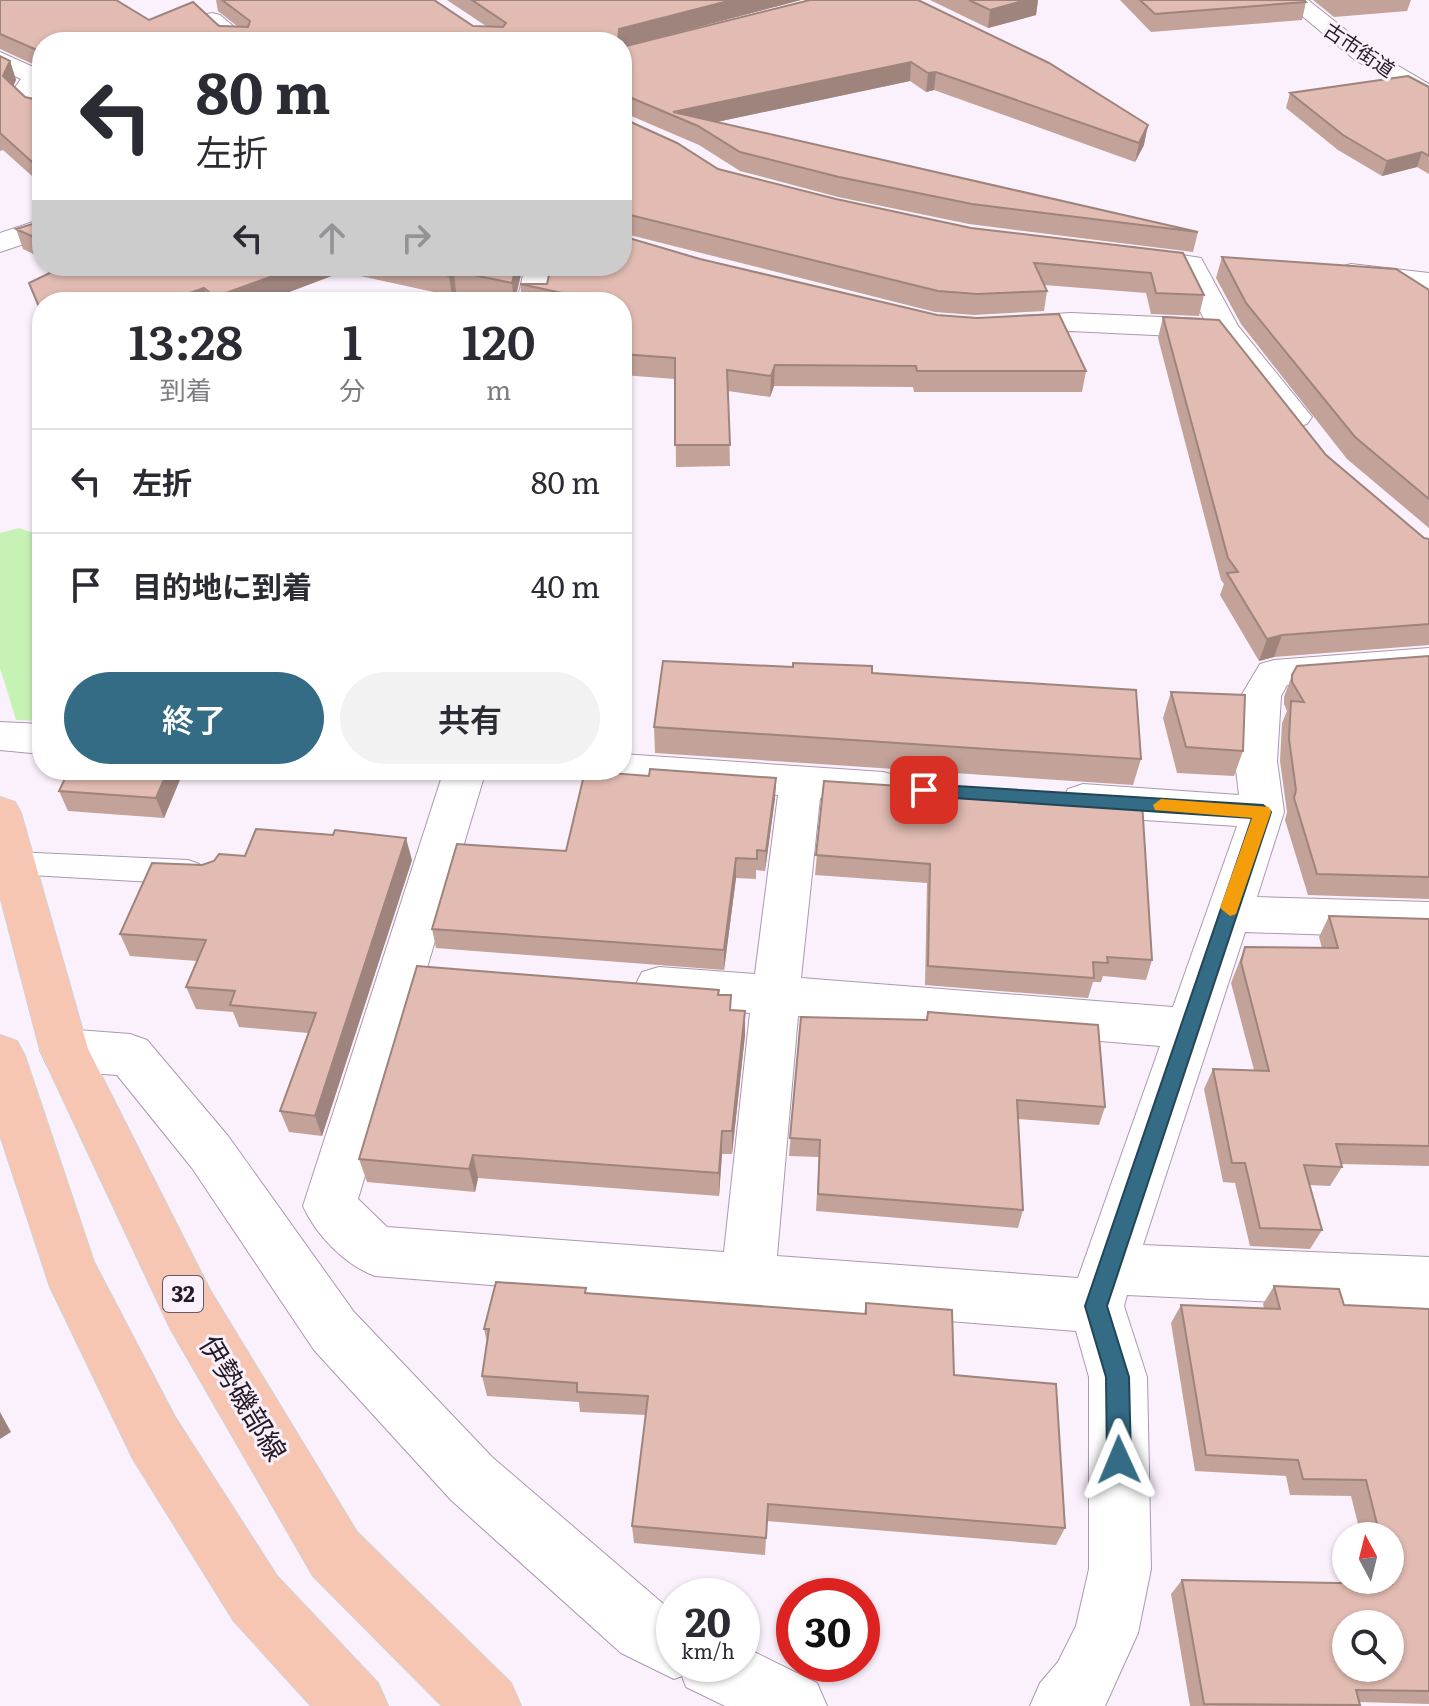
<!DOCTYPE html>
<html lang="ja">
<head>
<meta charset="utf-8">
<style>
	:root { --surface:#fff; --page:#f2f2f3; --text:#2b2b33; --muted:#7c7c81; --line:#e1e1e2; --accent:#346c86 }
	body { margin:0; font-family:Literata,"Noto Sans JP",serif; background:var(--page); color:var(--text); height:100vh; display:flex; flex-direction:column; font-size:30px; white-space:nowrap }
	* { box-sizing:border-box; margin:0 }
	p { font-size:26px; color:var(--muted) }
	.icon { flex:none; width:44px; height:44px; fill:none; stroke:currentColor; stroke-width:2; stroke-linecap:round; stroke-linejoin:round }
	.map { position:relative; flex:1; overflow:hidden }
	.sheet { position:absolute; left:32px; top:292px; width:600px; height:488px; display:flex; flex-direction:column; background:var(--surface); border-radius:32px; box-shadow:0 2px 6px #0004 }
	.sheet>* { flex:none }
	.banner { position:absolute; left:32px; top:32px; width:600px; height:244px; border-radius:32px; box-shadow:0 2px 6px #0004; background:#fff; color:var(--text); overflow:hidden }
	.needle { width:52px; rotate:353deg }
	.controls { position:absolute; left:1332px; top:1522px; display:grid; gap:16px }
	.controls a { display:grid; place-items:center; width:72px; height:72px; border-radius:50%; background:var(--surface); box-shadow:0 2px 6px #0004; font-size:40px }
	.speed { position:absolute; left:656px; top:1578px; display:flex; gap:16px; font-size:40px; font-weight:700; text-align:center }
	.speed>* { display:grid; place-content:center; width:104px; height:104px; border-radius:50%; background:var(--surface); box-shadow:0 2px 6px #0004; line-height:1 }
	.speed small { font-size:20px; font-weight:400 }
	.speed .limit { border:12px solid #d22; background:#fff; color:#111 }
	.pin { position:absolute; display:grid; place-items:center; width:68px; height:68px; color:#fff; margin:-34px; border-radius:16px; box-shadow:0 4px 12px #0006 }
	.me { position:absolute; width:88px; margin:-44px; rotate:359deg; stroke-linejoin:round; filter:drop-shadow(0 0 6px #0008) }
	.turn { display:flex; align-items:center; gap:28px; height:168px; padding:0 32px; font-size:36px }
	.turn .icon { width:104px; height:104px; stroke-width:2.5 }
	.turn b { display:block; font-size:56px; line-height:68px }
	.lanes { display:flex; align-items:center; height:76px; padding:0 32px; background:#0003; justify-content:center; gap:40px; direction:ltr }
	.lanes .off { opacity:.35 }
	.eta { display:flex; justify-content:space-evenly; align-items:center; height:136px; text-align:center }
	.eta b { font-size:48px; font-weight:600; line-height:56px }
	.button { display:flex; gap:16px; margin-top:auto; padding:16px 32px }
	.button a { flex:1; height:92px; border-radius:48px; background:var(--accent); color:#fff; font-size:32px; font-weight:600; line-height:92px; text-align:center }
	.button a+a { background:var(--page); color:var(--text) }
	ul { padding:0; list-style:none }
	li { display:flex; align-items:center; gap:24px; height:104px; padding:0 32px; border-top:2px solid var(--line) }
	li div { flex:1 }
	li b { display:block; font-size:30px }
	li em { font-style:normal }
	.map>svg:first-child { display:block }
	.green { fill:#c7f2b6 }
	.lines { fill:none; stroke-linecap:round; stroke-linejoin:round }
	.service-casing { stroke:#ad97b1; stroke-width:2 }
	.minor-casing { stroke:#ad97b1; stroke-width:2 }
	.primary-casing { stroke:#d3d1d4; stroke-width:2 }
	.service { fill:#fff; fill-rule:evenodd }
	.minor { fill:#fff; fill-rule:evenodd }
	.primary { fill:#f6c6b3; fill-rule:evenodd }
	.wall { fill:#c2a299 }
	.shaded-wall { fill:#9e847d }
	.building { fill:#e2bcb2; stroke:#9e847d; stroke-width:2; fill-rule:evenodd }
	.route { fill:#346c86; stroke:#224657; stroke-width:2 }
	.slow { fill:#f59e0b }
	.labels { text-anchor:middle; stroke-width:6; stroke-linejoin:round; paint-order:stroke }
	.far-street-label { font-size:20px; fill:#241b26; stroke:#faf1fc }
	.shield { fill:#faf1fc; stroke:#645b66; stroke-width:2 }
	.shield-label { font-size:22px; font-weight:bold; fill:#241b26 }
	.near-street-label { font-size:28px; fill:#241b26; stroke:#faf1fc }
</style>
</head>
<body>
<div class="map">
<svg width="1429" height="1706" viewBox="0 0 1429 1706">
	<rect width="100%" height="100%" fill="#faf1fc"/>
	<path class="green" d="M19 528 42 536V721L16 720 0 668V533Z"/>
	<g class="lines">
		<g class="service-casing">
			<path id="service" d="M14 852 188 860 199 864 203 872 199 880 188 884 14 874 3 871 0 865 3 855Z"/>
		</g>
		<g class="minor-casing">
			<path id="minor" d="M1283 0H1308L1371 50 1429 84V102L1355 60Z
				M212 13 220 15 252 42H225L200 20 204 15Z
				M0 52 42 71V85L37 92 42 96V117L33 114 11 93 21 79 0 69Z
				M42 219V238L0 252V233Z
				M1131 247 1201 258 1238 326 1312 417 1307 424 1295 427 1283 424 1215 338 1071 331 1003 335 992 333 988 326 992 319 1003 317 1071 313 1204 319 1180 271 1121 262 1116 256 1121 250Z
				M1351 264 1429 273V302L1418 299 1411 288 1341 279 1336 273 1341 267Z
				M525 266H555L547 302H517Z
				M1429 648V674L1287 685 1281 696 1277 761 1284 812 1257 897 1429 902V938L1245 932 1143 1245 1429 1257V1309L1127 1295 1124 1306 1147 1377 1151 1569 1138 1633 1105 1706H1030L1040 1683 1058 1662 1076 1626 1089 1569V1377L1076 1331 375 1276C345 1265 316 1235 303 1206L444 770H486L358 1199 387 1227 724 1252 750 1013 659 1005 642 1000 635 986 642 972 659 967 755 974 778 795 622 784 607 780 602 770H622V754L883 772 898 776 904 787 898 798 883 802 820 798 801 978 1173 1007 1237 826 1083 816 1068 811 1062 800 1068 789 1083 784 1239 795 1235 761 1241 696 1260 664 1274 660ZM798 1016 1160 1046 1078 1278 777 1256Z
				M0 722 42 724V754L0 750Z
				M64 1029 130 1034 147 1040 228 1136 354 1312 493 1458 674 1613V1664H742V1646L817 1683 827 1706H725L686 1687 682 1676 674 1679 621 1653 451 1500 314 1350 192 1168 117 1075 64 1071 47 1065 40 1050 47 1035Z"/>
		</g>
		<g class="primary-casing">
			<path id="primary" d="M0 797 15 802 21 813 88 1049 210 1290 357 1532 511 1683 521 1706H442L313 1576 170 1328 40 1050 0 896Z
				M0 1035 17 1041 25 1056 94 1262 175 1417 277 1576 378 1683 388 1706H311L233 1620 133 1459 50 1287 0 1135Z"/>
		</g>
		<use href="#service" class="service"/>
		<use href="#minor" class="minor"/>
		<use href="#primary" class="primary"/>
	</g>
	<path class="wall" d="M0 0 149 20 237 26 218 11 216 0H434L473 26H486L447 0H801L622 47 42 42V185L3 150 0 151V56L10 61 16 80 13 86 25 97 38 100 37 66 0 49Z
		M810 0 1144 145 1135 162 934 90 926 92 910 81 716 122 1198 232 1193 252 969 224 838 197 740 171 699 145 622 112V47Z
		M930 0H1038L1036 15 988 28Z
		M1120 0H1304L1306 2 1302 20 1151 32Z
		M1313 0H1411L1407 11 1334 17Z
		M1429 87V174L1417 167 1382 176 1338 150 1286 108 1290 93Z
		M622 118 718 169 836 199 971 228 1183 253 1204 295 1199 316 1151 314 1146 293 1044 285 1047 291 1044 311 974 315 935 312 622 233Z
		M42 221V258L23 249 16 229Z
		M1222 257 1429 290V528L1347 459 1241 324 1216 278Z
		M59 266H523L515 302H508L456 292 452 296 342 272 263 302H42V317L29 283 61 267Z
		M520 284H547L1086 371 1082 392H914L913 387 774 386 770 397 728 391 730 466 676 467 675 379 622 375V302H522Z
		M1163 317 1424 538 1429 539V645L1274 657 1259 661 1220 595 1224 584 1221 580 1158 338Z
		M1429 656V899L1308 895 1285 820 1287 812 1280 761 1282 723 1287 711 1284 704V697L1292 675Z
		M872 673 1141 759 1133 785 655 753 654 727Z
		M1171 692 1243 751 1234 776 1177 773 1163 718Z
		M69 770H184L164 818 68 811 59 791Z
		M649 776 776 778 775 798 765 871 756 870V879L736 878 724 970 436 948 432 929 566 851Z
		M824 781 1152 960 1146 980 1103 976 1101 982H1093L1088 998 925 985 927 883 815 875Z
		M245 856 412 860 322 1136 289 1132 280 1111 308 1033 239 1027 233 1012 196 1009 186 987 197 961 130 956 120 934 202 865Z
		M1329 916 1429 919V1166L1341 1164 1342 1167 1330 1186 1309 1185 1322 1230 1310 1249 1250 1246 1235 1183 1223 1182 1204 1089 1213 1069 1254 1070 1231 983 1245 947 1322 948 1319 937Z
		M719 995H731V1010L745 1035 732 1154H722L719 1196 478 1178 475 1192 367 1182 359 1159Z
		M928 1012 1105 1107 1099 1125 1018 1119 1023 1210 1018 1228 816 1211 819 1157 789 1156 801 1017 926 1020Z
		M1274 1286 1344 1305 1429 1309V1704L1359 1702V1706H1190L1171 1594 1182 1580 1373 1584 1372 1580H1390V1536H1361L1351 1496 1290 1495 1286 1476 1195 1471 1171 1323 1181 1305 1264 1308 1263 1304Z
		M586 1294 864 1314 866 1303 954 1375 1065 1528 1056 1545 767 1521 765 1555 634 1543 632 1526 646 1415 580 1412 579 1402 487 1396 482 1376 487 1342 484 1329Z"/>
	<path class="shaded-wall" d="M732 0H801L622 47V42H618L619 29Z
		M1026 0H1038L1036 15 988 28 990 10Z
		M10 61 16 80 9 95 3 76Z
		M911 62 910 81 698 126 673 112Z
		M936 72 934 90 926 92 928 73Z
		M1148 125 1144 145 1135 162 1139 143Z
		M1422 152 1417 167 1382 176 1387 161Z
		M300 266H341L342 272 263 302H216L215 297Z
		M516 266H523L514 302 512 283Z
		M454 271 456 292 452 296 449 276Z
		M204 288 208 302H165Z
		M775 365 774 386 770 397 771 376Z
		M1282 635 1274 657 1259 661 1267 639Z
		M168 770H184L164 818 156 798Z
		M776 778 775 798 765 871 766 851Z
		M406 838 412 860 322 1136 315 1116Z
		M736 858V878L724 970V950Z
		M745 1011V1035L732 1154V1131Z
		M722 1131V1154L719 1196V1173Z
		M473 1155 478 1178 475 1192 469 1169Z
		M0 1412 11 1432 0 1439Z"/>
	<path class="building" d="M0 0H116L149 20 193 2 219 26 248 27 250 21 222 0H434L473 26 503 27 506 23 472 0H732L619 29 618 42H42V171L0 133V56L10 61 3 76 25 97 38 100 37 50 0 34Z
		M810 0H918L1049 63 1148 125 1139 143 936 72 928 73 911 62 673 112 1198 232 972 204 839 177 740 152 698 126 622 94V47Z
		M969 0H1026L990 10Z
		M1140 0H1304L1306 2 1155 14Z
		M1408 76 1429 87V156L1422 152 1387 161 1343 135 1290 93Z
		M622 118 677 143 718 169 836 199 971 228 1183 253 1204 295 1156 293 1151 273 1034 263 1047 291 977 294 938 291 622 213Z
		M42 221V241L16 229Z
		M622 236 700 259 937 315 977 318 1059 314 1086 371H917L916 366 775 365 771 376 727 370 730 445H675V358L622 354V302H558L562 293 520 284H547L551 266H622Z
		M1222 257 1396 269 1429 290V499L1355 437 1246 303Z
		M64 266H300L215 297 204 288 165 302H42V314L29 283Z
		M404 266H516L512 283 454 271 449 276Z
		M1163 317 1219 320 1326 455 1424 538 1429 539V624L1282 635 1267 639 1227 573 1238 572 1228 558Z
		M1429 656V877L1317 874 1294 798 1296 790 1289 739 1291 701 1304 702 1292 682V675L1297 666Z
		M663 661 793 667V663L872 666V673L1136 690 1141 759 654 727Z
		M1171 692 1245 695 1243 751 1186 747Z
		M650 769 776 778 766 851 757 850V859L736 858 724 950 432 929 457 844 566 851 585 771 649 776Z
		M69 770H168L156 798 59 791Z
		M824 781 1142 802 1152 960 1107 957 1108 963 1093 962 1094 978 928 966 930 864 816 855Z
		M256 829 333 835 335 830 406 838 315 1116 280 1111 316 1013 230 1005 235 991 186 987 206 940 120 934 152 863 202 865 214 861 219 854 245 856Z
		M1329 916 1429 919V1146L1336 1144 1342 1167 1304 1165 1322 1230 1260 1228 1245 1163H1232L1213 1069 1269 1071 1241 962 1245 947 1338 948Z
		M417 966 719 990 718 995H731L730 1010 745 1011 732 1131H722L719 1173 473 1155 469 1169 359 1159Z
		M928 1012 1098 1025 1105 1107 1017 1100 1023 1210 818 1194 820 1140 790 1138 801 1017 927 1020Z
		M496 1282 586 1288 585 1293 866 1314V1303L952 1310 954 1375 1056 1384 1065 1528 768 1504 766 1538 632 1526 648 1396 577 1392V1383L482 1376 489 1329H484Z
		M1274 1286 1339 1289 1344 1305 1429 1309V1691L1356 1690 1360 1705 1204 1704 1182 1580 1392 1584 1390 1575V1536H1380L1366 1480 1303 1479 1298 1460 1206 1455 1181 1305 1280 1309ZM1346 1624H1390V1668H1346Z"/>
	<path class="route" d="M924 784 1263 805 1271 812 1107 1306 1129 1377 1131 1460 1127 1468 1119 1472 1110 1468 1107 1460 1106 1377 1085 1306 1252 818 924 796 916 790Z"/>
	<path class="slow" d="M1161 799 1269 807 1271 812 1236 914 1230 916 1220 908 1252 818 1155 810 1153 805Z"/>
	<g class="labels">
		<g class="far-street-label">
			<text transform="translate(1359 50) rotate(34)" y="7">古市街道</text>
		</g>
		<rect class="shield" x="163" y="1276" width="40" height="36" rx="6"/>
		<g class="shield-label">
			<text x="183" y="1302">32</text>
		</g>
		<g class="near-street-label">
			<text transform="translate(243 1398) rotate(59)" y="10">伊勢磯部線</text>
		</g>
	</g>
</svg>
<div class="controls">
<a><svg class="needle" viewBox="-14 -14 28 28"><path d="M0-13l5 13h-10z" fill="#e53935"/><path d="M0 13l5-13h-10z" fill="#7c7c81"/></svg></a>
<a><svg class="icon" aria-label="search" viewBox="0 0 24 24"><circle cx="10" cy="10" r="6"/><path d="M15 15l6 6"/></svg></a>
</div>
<div class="speed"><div>20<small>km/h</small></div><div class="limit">30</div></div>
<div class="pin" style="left:924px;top:790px;background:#d93025"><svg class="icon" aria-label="arrive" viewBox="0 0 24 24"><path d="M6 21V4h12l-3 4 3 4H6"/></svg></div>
<svg class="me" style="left:1119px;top:1460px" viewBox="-20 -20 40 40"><path d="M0-17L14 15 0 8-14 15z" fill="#346c86" stroke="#fff" stroke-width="4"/></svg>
<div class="banner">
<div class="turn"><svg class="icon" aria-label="left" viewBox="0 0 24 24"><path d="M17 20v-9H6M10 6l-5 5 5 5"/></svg><div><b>80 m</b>左折</div></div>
<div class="lanes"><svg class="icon" aria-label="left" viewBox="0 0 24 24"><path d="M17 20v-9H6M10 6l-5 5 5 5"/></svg><svg class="icon off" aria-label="ahead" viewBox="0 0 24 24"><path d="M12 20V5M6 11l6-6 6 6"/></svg><svg class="icon off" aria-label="right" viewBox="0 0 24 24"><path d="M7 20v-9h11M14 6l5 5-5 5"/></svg></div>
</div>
<section class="sheet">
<div class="eta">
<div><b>13:28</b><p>到着</p></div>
<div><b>1</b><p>分</p></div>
<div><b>120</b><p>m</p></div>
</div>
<ul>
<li><svg class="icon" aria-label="left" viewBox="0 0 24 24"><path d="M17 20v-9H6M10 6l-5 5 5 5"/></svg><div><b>左折</b></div><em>80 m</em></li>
<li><svg class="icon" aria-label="arrive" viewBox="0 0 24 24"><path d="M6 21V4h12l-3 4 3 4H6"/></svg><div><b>目的地に到着</b></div><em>40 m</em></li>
</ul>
<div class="button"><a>終了</a><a>共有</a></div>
</section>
</div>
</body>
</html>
